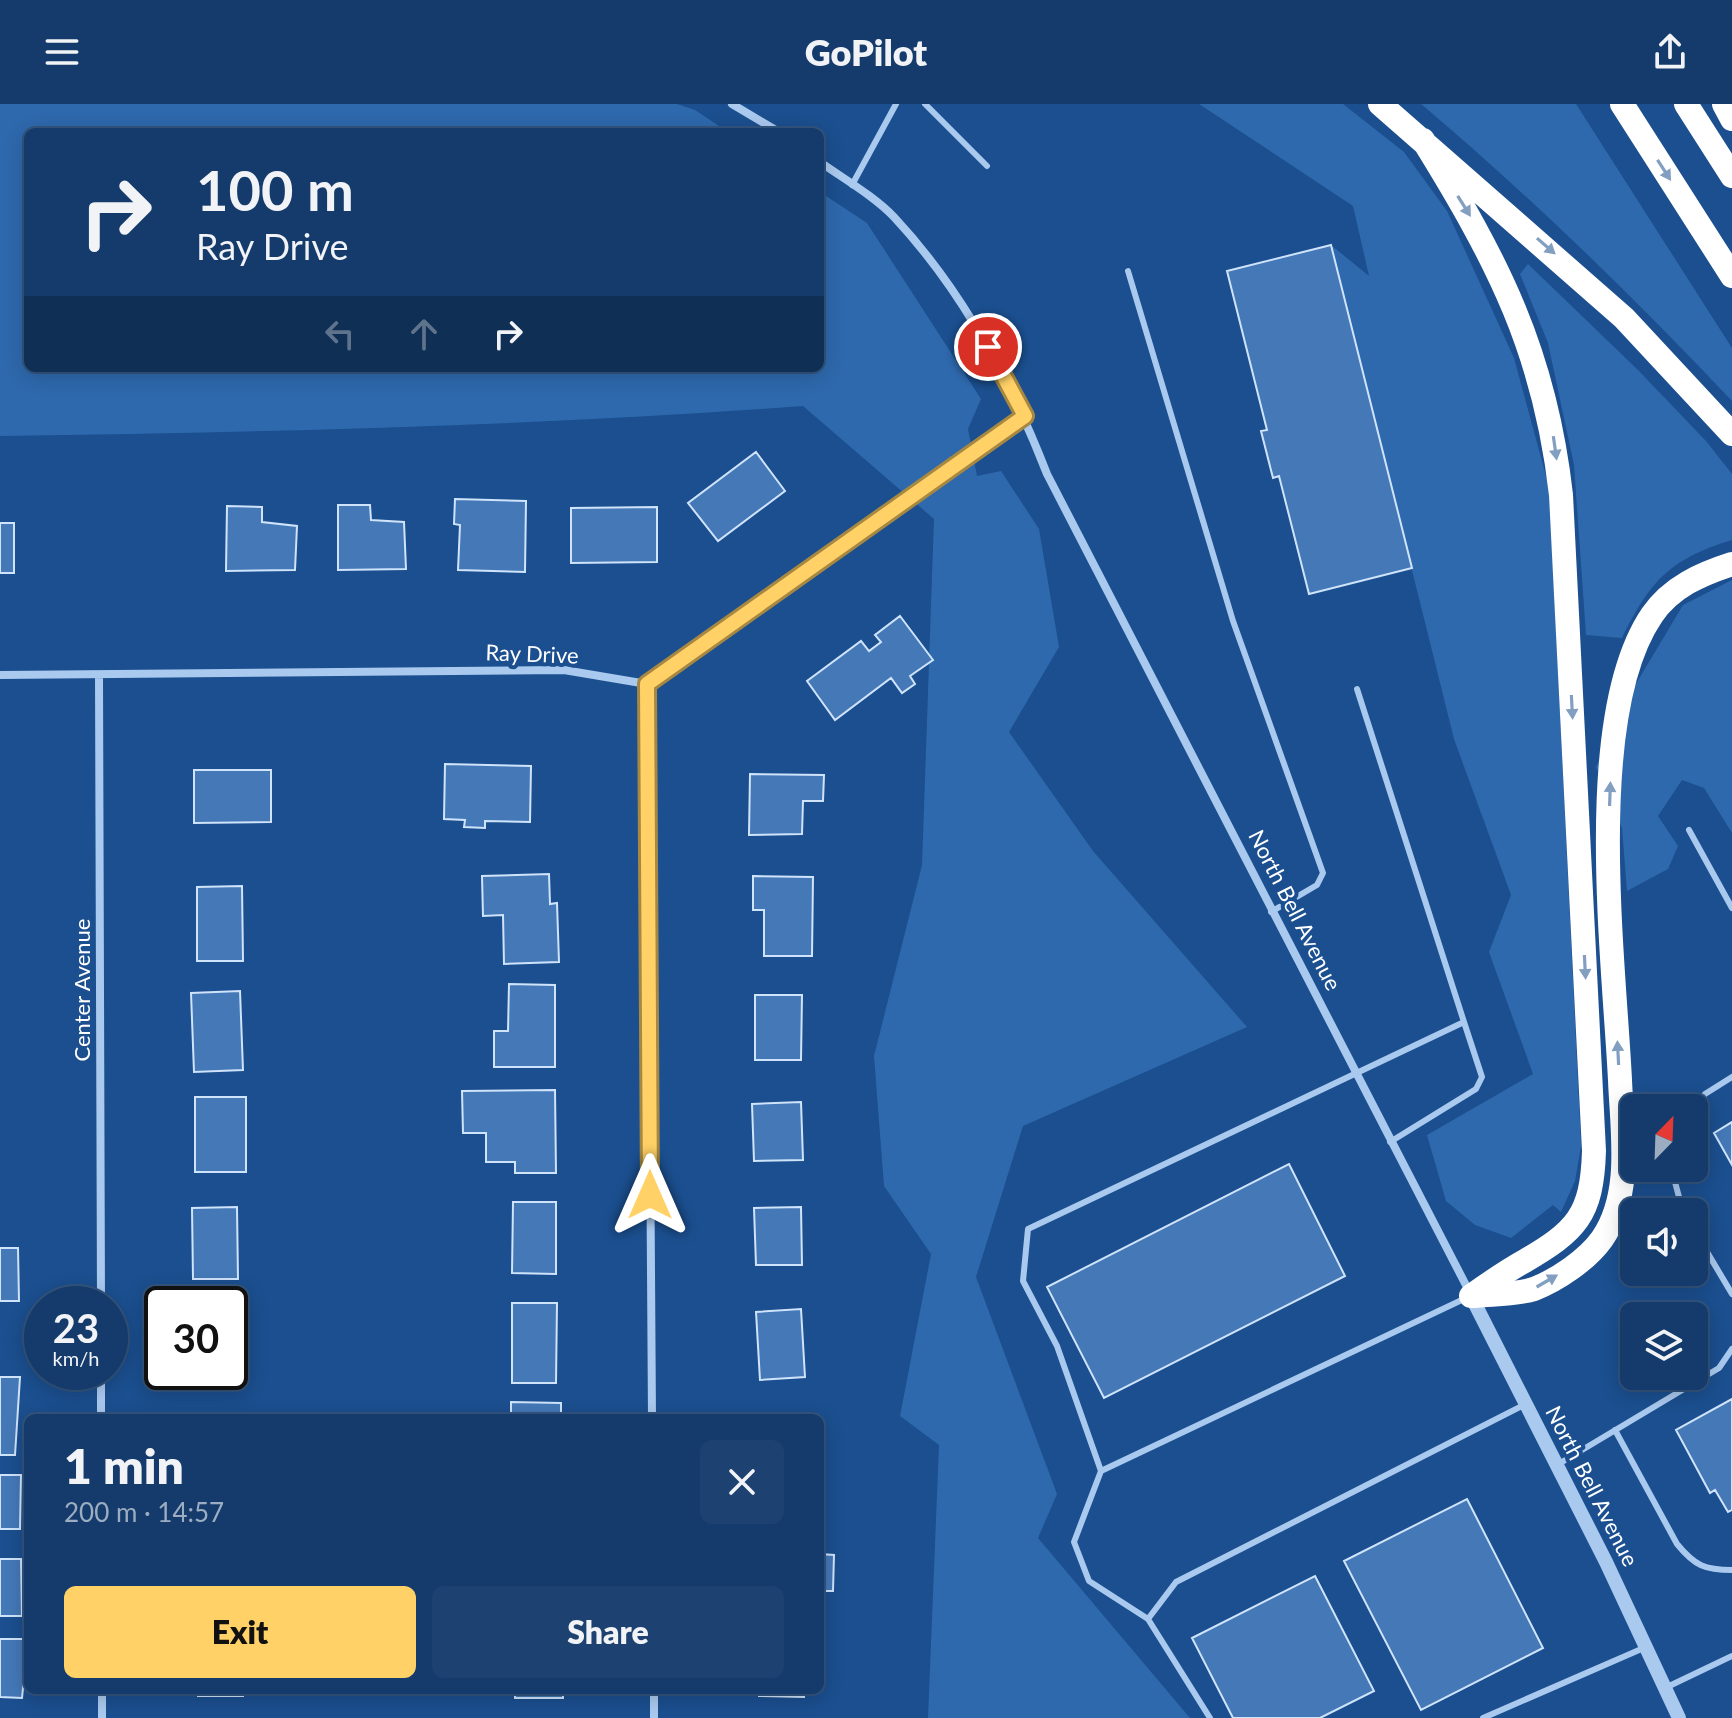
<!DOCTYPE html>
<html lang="en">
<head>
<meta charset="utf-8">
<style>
	:root { --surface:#143b6b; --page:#1d4271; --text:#f1f3f6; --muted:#9dadc1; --line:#33557e; --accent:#ffd166 }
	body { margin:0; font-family:Lato,sans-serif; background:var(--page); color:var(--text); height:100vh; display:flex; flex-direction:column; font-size:30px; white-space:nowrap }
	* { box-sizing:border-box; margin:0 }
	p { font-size:26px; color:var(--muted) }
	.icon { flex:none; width:44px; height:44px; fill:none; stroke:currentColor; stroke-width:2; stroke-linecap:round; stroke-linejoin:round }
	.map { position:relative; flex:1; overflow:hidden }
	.side { position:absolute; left:24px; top:1310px; width:800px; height:280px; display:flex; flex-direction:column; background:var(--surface); border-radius:12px; box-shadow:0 4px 20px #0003,0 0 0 2px var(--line) }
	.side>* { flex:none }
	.hud { position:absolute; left:24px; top:24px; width:800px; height:244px; border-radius:12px; box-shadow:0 4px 20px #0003,0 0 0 2px var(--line); background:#143b6b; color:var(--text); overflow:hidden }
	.needle { width:52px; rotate:23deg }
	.buttons { position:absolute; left:1620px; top:990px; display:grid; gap:16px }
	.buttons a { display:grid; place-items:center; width:88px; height:88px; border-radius:12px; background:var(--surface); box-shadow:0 4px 20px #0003,0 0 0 2px var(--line); font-size:40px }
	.speed { position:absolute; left:24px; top:1182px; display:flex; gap:16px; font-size:40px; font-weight:700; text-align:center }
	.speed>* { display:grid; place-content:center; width:104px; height:104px; border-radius:50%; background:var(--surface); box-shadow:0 4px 20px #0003,0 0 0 2px var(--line); line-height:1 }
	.speed small { font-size:20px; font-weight:400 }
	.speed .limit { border:4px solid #111; border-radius:12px; background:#fff; color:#111 }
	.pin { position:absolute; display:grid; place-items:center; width:68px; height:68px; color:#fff; margin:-34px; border:4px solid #fff; border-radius:50%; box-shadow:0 2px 8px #0007 }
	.me { position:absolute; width:88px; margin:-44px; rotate:0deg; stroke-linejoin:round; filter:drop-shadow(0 0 6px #0008) }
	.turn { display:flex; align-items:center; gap:28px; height:168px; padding:0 40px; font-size:36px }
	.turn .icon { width:104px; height:104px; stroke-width:2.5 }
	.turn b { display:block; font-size:56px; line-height:68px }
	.lanes { display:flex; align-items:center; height:76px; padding:0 40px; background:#0003; justify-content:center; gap:40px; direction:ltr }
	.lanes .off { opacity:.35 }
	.round { display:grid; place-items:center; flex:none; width:84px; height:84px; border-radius:12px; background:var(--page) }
	.headline { display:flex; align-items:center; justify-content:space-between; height:136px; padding:0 40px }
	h1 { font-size:48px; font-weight:800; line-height:60px }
	.button { display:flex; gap:16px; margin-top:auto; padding:16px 40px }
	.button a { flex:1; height:92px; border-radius:12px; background:var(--accent); color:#111; font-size:32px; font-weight:800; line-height:92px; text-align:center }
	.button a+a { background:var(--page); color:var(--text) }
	header { display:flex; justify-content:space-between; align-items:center; height:104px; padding:0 40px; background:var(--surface); font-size:36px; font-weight:800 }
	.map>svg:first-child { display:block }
	.green { fill:#2e69ad }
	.building { fill:#4478b7; stroke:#cfe3fa; stroke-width:2 }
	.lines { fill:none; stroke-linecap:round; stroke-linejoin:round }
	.service { stroke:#a9c9ee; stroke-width:6 }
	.minor { stroke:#a9c9ee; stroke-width:8 }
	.tertiary { stroke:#a9c9ee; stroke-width:14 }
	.motorway { stroke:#fff; stroke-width:24 }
	.oneway { fill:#829ec1 }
	.route-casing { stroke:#a68842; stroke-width:20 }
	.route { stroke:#ffd166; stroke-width:14 }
	.labels { text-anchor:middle; stroke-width:8; stroke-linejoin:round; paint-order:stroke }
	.street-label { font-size:22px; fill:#fff; stroke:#1b4f8f }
</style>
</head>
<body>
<header><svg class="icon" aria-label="menu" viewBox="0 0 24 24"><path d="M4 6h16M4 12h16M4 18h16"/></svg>GoPilot<svg class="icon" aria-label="share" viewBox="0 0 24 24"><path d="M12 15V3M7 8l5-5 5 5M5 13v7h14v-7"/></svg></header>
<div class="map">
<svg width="1732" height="1614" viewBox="0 0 1732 1614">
	<rect width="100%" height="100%" fill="#1b4f8f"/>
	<path class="green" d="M0 0H677L695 6 728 28H28V264H820V88L867 119 981 295 968 325 977 372 1001 367 1039 425 1059 543 1009 628 1093 747 1247 923 1023 1022 976 1173 1057 1390 1038 1434 1190 1614H928L939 1341 900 1312 931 1150 884 1082 874 952 922 761 934 415 803 302C536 322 268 328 0 332Z
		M1199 0H1343L1404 48 1447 107 1514 254 1549 383 1581 1042 1575 1077 1561 1108 1553 1101 1511 1134 1475 1121 1446 1097 1427 1031 1533 970 1489 848 1511 791 1454 635 1331 141 1369 172 1353 102Z
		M1421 0H1576L1732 244V297C1633 192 1531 93 1421 0Z
		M1528 160 1638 266 1706 337 1732 370V436C1670 455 1650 477 1622 534L1586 531 1574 361 1548 239 1520 170Z
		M1732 476V729L1704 684 1682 676 1658 712 1678 742 1668 765 1627 787 1622 724 1596 663 1634 583 1683 501Z"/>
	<path class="building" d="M1331 141 1412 464 1309 490 1279 372 1273 374 1261 327 1267 326 1227 167Z
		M756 348 785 387 718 437 688 399Z
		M455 395 526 397 525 468 458 466 460 421 454 420Z
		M338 401H370L371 416 404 418 406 465 338 466Z
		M227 402 262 403V418L297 422 295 466 226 467Z
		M657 403V458L571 459V404Z
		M0 419H14V469H0Z
		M900 512 933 556 910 572 915 580 902 589 891 574 835 616 807 577 861 537 869 547 881 538 875 531Z
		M445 660 531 662 530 718 485 717V724L464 723 465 716 444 715Z
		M194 666H271V718L194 719Z
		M750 670 824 671 823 697H803L802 730 749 731Z
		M549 770 550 800 557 799 559 858 504 860 503 811 483 812 482 772Z
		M753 772 813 773 812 852H764V806H753Z
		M242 782 243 857H197V783Z
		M509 880 555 881V963H494V927H508Z
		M240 887 243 966 194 968 191 889Z
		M755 891H802L801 956H755Z
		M555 986 556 1069H515V1058H486V1029H463L462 987Z
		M195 993H246V1068H195Z
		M801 998 803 1056 754 1057 752 1000Z
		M1732 1018V1061L1714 1029Z
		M1289 1060 1345 1172 1104 1294 1047 1183Z
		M513 1098H556V1170L512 1169Z
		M237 1103 238 1175H193L192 1104Z
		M801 1103 802 1161H756L754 1104Z
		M0 1144H18L19 1197H0Z
		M512 1199H557L556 1279H512Z
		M801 1205 805 1273 760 1276 756 1208Z
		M230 1206H244L246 1280 199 1282V1268H230Z
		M0 1273H20L15 1351H0Z
		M1732 1295V1406L1728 1408 1715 1386 1710 1389 1676 1326Z
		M511 1298 561 1299V1314H511Z
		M0 1371H21L20 1425H0Z
		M1467 1395 1543 1544 1421 1606 1344 1457Z
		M820 1450 834 1451 833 1487H820Z
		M0 1455H21L22 1512H0Z
		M1315 1472 1374 1587 1320 1614H1233L1192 1534Z
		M0 1535H28L22 1594 0 1593Z
		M198 1586H243V1592H198Z
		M515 1586H563V1594H515Z
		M759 1586H805L804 1593 759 1592Z"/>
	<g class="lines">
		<path class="service" d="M925 0 987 62
			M852 81 896 0
			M1128 167 1233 517 1323 769 1317 781 1271 808
			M1357 585 1464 918
			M1689 726 1732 804
			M1694 1005 1705 990 1732 973
			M1676 1064 1675 1078 1683 1108
			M1694 1126 1732 1190
			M1615 1326 1677 1440C1695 1462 1705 1466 1732 1466
			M1557 1361 1719 1264 1732 1245
			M1101 1367 1466 1194
			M1148 1515 1089 1477 1074 1438 1101 1367 1057 1242 1023 1177 1028 1125 1464 918 1482 973 1476 985 1390 1038
			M1665 1584 1732 1552
			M1210 1614 1148 1515 1176 1478 1526 1300
			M1483 1614 1646 1543"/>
		<path class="minor" d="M732 0 779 28
			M820 58C844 75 874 92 894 113 963 187 1011 277 1047 370L1470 1189
			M0 571 564 566 647 580 1025 312
			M99 571 101 1200
			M647 580 652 1314
			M101 1268V1314
			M102 1586V1614
			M654 1586V1614"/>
		<path class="tertiary" d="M1471 1192 1606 1458 1679 1614"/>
		<path class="motorway" d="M1380 0 1624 214 1732 330
			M1622 0 1732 172
			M1686 0 1732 72
			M1724 0 1732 15
			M1423 36C1498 157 1545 248 1561 391L1594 1047C1592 1112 1576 1127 1523 1158 1505 1168 1488 1180 1471 1192
			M1474 1192C1492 1190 1516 1191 1534 1185 1557 1176 1587 1156 1602 1135 1633 1090 1622 1028 1620 976 1614 855 1583 612 1652 511 1671 483 1701 470 1732 460"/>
	</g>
	<defs><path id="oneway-solid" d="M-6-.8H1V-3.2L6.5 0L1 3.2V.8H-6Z" transform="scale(2)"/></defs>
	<g class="oneway">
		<use href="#oneway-solid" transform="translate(1664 66) rotate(57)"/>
		<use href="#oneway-solid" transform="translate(1464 102) rotate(58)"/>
		<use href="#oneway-solid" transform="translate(1546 142) rotate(41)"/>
		<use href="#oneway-solid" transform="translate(1555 344) rotate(82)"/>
		<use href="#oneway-solid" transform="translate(1572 603) rotate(87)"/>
		<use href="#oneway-solid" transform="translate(1610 690) rotate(-88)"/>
		<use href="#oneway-solid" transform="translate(1585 863) rotate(87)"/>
		<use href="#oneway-solid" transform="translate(1618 949) rotate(-93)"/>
		<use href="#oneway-solid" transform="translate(1547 1177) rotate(-30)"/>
	</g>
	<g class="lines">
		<g class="route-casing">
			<path id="route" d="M650 1091 647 580 1025 312 988 243"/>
		</g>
		<use href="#route" class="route"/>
	</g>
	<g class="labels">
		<g class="street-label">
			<text transform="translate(532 550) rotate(2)" y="8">Ray Drive</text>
			<text transform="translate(1295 806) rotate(63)" y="8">North Bell Avenue</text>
			<text transform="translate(82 886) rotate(-90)" y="8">Center Avenue</text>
			<text transform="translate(1592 1382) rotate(63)" y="8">North Bell Avenue</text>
		</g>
	</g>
</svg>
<div class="buttons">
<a><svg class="needle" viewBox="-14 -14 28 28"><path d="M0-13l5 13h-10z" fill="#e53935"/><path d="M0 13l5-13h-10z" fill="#9dadc1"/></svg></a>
<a><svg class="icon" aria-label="sound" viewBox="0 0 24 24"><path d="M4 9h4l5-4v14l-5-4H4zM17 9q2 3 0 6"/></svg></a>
<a><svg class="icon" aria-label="layers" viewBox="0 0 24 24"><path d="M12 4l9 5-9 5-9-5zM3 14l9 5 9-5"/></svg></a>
</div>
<div class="speed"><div>23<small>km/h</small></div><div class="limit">30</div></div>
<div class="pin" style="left:988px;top:243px;background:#d93025"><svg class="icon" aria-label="arrive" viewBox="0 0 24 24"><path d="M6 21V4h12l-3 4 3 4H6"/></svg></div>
<svg class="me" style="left:650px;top:1091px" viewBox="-20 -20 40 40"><path d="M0-17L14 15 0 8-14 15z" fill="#ffd166" stroke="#fff" stroke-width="4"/></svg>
<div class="hud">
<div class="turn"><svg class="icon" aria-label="right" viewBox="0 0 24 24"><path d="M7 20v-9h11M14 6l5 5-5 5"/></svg><div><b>100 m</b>Ray Drive</div></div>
<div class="lanes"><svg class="icon off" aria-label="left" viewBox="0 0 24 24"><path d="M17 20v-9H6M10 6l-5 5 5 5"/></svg><svg class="icon off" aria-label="ahead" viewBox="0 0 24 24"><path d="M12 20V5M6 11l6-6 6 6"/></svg><svg class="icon" aria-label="right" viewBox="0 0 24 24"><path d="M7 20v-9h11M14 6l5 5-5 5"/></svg></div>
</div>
<section class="side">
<div class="headline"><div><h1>1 min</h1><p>200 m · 14:57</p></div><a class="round"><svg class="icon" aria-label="close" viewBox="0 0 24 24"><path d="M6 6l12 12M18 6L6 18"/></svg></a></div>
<div class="button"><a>Exit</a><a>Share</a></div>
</section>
</div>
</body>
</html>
